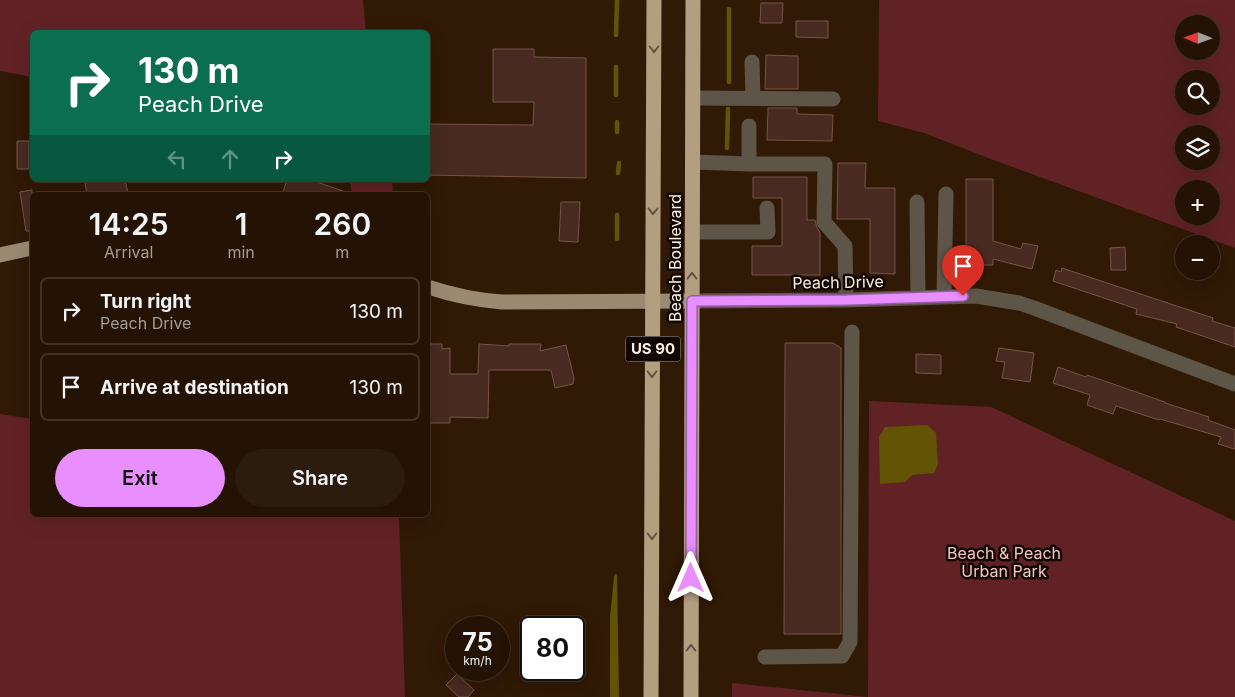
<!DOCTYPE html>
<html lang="en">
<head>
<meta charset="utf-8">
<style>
	:root { --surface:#241304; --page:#2c1c0e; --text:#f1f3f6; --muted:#a39e9a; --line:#413226; --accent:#e88eff }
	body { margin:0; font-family:Inter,sans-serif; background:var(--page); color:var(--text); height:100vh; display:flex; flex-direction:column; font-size:19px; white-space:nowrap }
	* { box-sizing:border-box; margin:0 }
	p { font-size:16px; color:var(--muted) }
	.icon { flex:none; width:28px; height:28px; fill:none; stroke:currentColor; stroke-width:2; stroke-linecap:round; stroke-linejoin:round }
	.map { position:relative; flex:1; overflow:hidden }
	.details { position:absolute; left:30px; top:192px; width:400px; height:325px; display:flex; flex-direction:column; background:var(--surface); border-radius:8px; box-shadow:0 5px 20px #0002,0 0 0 1px var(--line) }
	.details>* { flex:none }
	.banner { position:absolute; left:30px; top:30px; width:400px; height:152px; border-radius:8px; box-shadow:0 5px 20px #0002,0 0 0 1px var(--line); background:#0b6e4f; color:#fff; overflow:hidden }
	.needle { width:32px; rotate:271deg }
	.buttons { position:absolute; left:1175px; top:15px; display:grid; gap:10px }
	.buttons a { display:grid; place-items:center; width:45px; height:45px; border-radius:50%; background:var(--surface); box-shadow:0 5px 20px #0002,0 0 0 1px var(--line); font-size:25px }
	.speed { position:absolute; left:445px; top:616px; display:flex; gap:10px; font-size:25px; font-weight:700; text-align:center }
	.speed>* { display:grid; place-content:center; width:65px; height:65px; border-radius:50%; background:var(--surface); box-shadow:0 5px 20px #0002,0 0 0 1px var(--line); line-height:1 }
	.speed small { font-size:12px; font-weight:400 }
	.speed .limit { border:2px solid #111; border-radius:8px; background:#fff; color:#111 }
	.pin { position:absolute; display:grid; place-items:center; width:42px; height:42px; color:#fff; margin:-51px -21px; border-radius:50% 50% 50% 0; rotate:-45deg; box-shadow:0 0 5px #0007 }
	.pin .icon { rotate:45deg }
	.me { position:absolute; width:55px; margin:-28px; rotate:0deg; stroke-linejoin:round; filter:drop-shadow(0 0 4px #0008) }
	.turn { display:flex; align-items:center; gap:18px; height:105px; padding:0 25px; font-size:22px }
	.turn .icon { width:65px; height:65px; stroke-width:2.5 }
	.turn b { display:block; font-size:35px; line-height:42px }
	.lanes { display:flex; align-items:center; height:48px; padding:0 25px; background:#0003; justify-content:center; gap:25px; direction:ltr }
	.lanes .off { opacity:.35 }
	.eta { display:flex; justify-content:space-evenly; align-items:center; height:85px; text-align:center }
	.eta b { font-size:30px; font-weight:600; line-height:35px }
	.action { display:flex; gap:10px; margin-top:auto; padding:10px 25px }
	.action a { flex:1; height:58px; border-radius:30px; background:var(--accent); color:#111; font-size:20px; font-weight:600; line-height:58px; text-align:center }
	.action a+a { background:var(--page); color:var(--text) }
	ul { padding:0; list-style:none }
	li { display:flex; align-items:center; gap:15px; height:68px; margin:0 10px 8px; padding:0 15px; border:2px solid var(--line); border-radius:8px }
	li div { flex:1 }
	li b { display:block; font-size:19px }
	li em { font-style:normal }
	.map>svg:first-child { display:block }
	.green { fill:#612226; fill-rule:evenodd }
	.water { fill:#625404 }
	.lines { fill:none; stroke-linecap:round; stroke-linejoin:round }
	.stream { stroke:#625404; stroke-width:4.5 }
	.building { fill:#482a20; stroke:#765449 }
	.minor { stroke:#5d5548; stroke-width:15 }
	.major { stroke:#9a8a71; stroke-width:15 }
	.highway { stroke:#b39f80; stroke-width:15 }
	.oneway { stroke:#625341 }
	.route-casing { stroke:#975ca6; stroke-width:12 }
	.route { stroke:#e88eff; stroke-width:9 }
	.labels { text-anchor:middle; stroke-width:5; stroke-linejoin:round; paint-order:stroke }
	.shield { fill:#100702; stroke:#b7a99f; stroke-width:1 }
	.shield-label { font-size:15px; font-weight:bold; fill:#ffeee2 }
	.street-label { font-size:16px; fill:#ffeee2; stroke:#100702 }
	.park-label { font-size:16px; fill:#f6c4c4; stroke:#100702 }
</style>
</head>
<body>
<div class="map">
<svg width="1235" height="697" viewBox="0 0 1235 697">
	<rect width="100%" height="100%" fill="#301905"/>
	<path class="green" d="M0 0H363L366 32H32V77L0 71Z
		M879 0H1235V248L996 161 924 133 878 121ZM1184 24H1211V51H1184ZM1184 79H1211V106H1184ZM1184 134H1211V161H1184ZM1184 189H1211V216H1184Z
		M350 180H392L393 195H352Z
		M869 401 991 407 1235 521V697H732V683L868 697Z
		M0 414 32 419V515H399L405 697H0Z"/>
	<path class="water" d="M927 425 936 433 938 464 934 473 912 475 905 482 880 484 879 437 885 427Z
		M616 573 617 576 619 697H610V617L614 577Z"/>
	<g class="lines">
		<path class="stream" d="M729 9V82
			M616 35 617 0
			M616 95V67
			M617 122V132
			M727 148 728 109
			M618 173 619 163
			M617 215V239"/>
	</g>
	<path class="building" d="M761 3H783L782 23H760Z
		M796 21H828V38L796 37Z
		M493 49H534V57L586 58V178L428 175V124L533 125 534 102H493Z
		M766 55 798 56V89H765Z
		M768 108H797V114L833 115 832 141 767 140Z
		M17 141H29V169H17Z
		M838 163H866L865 188H895V274L870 273V219H837Z
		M753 177H807V220H815L817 228 820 232V275H752V246H782V198H753Z
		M966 179H993V241L1021 249 1023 243 1038 246 1032 269 993 259V265H966Z
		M101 180H125L128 193 119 195H87L85 183Z
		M287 180H311L349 193V195H293L283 192Z
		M32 190V231H26L20 192Z
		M561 202H580L578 242 559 241Z
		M1125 247 1126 270H1111L1110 248Z
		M1062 268 1213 318 1212 321 1235 328V347L1176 327 1177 324 1136 314 1137 309 1053 281 1056 270 1061 272Z
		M785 343H833L841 348V634H784Z
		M428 344H442V349L450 348V374H478L479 344 509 346V344H541L540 351 566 345 574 378 573 384 555 388 551 370H489L488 418 450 417V423H428Z
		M999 348 1034 353 1030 382 1002 378 1005 362 996 361Z
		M916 354 941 355V374L916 373Z
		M1058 367 1086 377 1087 375 1165 402V403L1209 417 1208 420 1235 430V449L1218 444 1221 437 1160 419 1159 420 1116 406 1113 414 1087 405 1090 395 1053 383Z
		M457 674 474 690 468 697H459L446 685Z"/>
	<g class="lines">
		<path class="minor" d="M752 62 753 98
			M693 98 833 99
			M693 162 749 164H825L824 222 845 246 846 300
			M749 164V126
			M917 202 918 298
			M693 232H768L767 208
			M944 297 946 194
			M692 301 846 300 976 296 1019 303 1034 308 1235 384
			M765 657 842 656 850 642 852 332"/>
		<path class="major" d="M0 255 32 248
			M428 287C452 295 475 300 502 302L692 301"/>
		<path class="highway" d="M651 697 654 0
			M691 697 693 0"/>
	</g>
	<defs><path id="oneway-chevron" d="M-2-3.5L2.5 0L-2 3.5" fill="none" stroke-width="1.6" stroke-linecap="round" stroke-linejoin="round" transform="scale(1.25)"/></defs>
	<g class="oneway">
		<use href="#oneway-chevron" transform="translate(654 49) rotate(90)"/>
		<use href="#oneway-chevron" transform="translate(653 211) rotate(90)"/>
		<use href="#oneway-chevron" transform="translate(692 276) rotate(-90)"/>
		<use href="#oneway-chevron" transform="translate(652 374) rotate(90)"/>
		<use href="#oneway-chevron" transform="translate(652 536) rotate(90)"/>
		<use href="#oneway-chevron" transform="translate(691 648) rotate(-90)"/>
	</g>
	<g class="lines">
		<g class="route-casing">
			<path id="route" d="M691 578 692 301 846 300 963 296"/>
		</g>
		<use href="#route" class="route"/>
	</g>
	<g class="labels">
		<rect class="shield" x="625.5" y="336.5" width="55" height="25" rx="4"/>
		<g class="shield-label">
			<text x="653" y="354">US 90</text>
		</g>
		<g class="street-label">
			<text transform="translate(675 258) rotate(-90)" y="6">Beach Boulevard</text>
			<text transform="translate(838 282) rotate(-1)" y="6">Peach Drive</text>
		</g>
		<g class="park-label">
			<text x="1004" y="559">Beach &amp; Peach<tspan x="1004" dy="18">Urban Park</tspan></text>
		</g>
	</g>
</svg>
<div class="buttons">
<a><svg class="needle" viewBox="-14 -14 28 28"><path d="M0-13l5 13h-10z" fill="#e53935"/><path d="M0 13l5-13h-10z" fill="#a39e9a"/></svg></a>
<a><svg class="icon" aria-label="search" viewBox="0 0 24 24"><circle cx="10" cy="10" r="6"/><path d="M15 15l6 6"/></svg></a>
<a><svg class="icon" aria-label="layers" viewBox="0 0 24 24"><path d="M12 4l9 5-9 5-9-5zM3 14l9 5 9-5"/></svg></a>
<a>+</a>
<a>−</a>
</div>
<div class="speed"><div>75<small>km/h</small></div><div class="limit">80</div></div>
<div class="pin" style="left:963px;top:296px;background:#d93025"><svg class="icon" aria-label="arrive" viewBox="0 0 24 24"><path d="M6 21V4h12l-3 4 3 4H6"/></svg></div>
<svg class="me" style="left:691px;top:578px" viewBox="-20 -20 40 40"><path d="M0-17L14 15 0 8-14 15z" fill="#e88eff" stroke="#fff" stroke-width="4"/></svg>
<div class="banner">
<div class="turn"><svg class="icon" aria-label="right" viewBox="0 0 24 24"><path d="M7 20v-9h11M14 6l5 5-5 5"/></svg><div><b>130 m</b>Peach Drive</div></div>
<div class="lanes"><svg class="icon off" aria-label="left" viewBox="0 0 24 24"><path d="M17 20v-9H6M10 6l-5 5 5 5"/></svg><svg class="icon off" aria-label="ahead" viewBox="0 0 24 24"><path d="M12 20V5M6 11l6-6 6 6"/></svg><svg class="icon" aria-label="right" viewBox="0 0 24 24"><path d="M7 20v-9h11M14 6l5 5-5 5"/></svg></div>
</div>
<section class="details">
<div class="eta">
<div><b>14:25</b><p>Arrival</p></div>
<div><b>1</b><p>min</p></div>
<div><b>260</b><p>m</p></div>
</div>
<ul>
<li><svg class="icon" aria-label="right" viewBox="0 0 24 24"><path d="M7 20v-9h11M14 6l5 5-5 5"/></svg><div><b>Turn right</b><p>Peach Drive</p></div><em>130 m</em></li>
<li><svg class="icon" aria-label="arrive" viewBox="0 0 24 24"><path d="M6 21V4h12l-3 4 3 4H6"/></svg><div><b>Arrive at destination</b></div><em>130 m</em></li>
</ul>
<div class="action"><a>Exit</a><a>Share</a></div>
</section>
</div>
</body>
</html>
